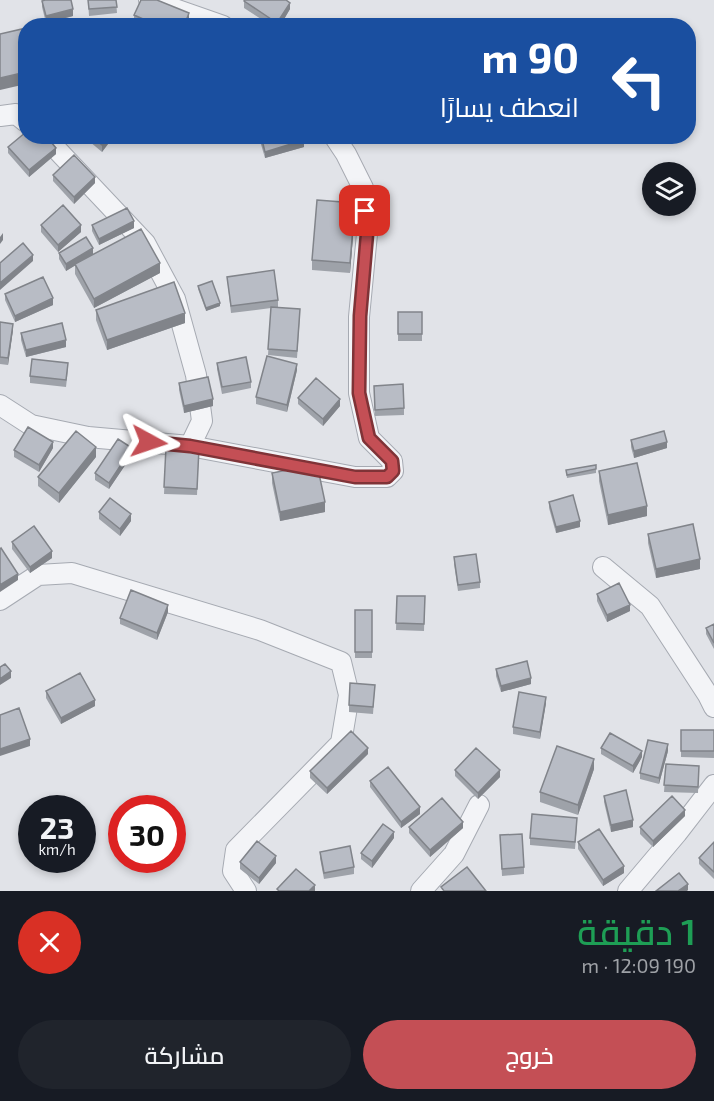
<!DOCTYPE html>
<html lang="ar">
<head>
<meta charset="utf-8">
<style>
	:root { --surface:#171b24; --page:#20242c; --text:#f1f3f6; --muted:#9ea1a6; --accent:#c44f55 }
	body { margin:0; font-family:"Exo 2",Cairo,sans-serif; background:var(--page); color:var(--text); direction:rtl; height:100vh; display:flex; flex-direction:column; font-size:22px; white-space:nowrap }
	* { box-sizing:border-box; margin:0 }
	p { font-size:20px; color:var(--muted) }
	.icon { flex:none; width:33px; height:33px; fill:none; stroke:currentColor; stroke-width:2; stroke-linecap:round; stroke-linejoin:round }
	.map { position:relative; height:891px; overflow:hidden; direction:ltr }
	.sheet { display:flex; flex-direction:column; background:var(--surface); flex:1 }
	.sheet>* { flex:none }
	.banner { position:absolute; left:18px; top:18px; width:678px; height:126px; border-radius:24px; box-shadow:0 3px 9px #0003; direction:rtl; background:#1a4fa0; color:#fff; overflow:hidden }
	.tools { position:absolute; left:642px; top:162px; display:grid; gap:12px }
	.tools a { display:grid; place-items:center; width:54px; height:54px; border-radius:50%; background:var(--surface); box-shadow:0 3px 9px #0003; font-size:30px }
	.speed { position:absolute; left:18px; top:795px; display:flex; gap:12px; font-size:30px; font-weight:700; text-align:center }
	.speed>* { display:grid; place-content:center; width:78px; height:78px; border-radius:50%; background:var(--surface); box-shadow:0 3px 9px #0003; line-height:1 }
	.speed small { font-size:15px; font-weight:400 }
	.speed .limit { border:9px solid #d22; background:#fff; color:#111 }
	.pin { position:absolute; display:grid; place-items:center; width:51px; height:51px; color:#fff; margin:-26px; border-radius:12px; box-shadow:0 3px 9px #0006 }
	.me { position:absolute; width:66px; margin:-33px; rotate:95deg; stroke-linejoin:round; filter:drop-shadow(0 0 4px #0008) }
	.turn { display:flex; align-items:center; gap:21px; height:126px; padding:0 18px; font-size:27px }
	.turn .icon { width:78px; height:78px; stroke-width:2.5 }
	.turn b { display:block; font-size:42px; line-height:51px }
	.round { display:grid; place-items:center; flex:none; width:63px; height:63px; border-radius:32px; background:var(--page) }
	.head { display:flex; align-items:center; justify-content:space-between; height:102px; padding:0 18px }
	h1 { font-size:36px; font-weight:600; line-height:45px; color:#1e9e55 }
	.cta { display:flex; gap:12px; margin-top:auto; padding:12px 18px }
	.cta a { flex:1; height:69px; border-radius:36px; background:var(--accent); color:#fff; font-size:24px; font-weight:600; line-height:69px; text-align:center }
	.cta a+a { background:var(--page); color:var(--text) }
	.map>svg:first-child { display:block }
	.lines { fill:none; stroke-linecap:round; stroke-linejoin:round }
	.minor-casing { stroke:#a6aab2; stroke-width:22 }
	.minor { stroke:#f3f4f7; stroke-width:20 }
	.wall { fill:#9ea2a9 }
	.shaded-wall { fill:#81848a }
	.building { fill:#b8bcc5; stroke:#81848a; stroke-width:1.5 }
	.route-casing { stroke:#7f3337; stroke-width:15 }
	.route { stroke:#c44f55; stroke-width:10 }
</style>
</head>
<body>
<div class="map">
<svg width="714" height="891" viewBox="0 0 714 891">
	<rect width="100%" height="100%" fill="#e1e3e8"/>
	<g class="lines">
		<g class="minor-casing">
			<path id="minor" d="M149 0 223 26
				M0 116 16 114 26 122
				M44 136 145 243 175 299 196 375 202 421 190 446
				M0 405 31 425 88 437 190 446 355 477H387L393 471 392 461 369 438 359 393V317L367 234 363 188 346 154 334 136
				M603 567 650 606 708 695 714 707
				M0 600 38 575 72 573 260 630 341 662 349 695 341 743 236 850 233 871 246 891
				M421 891 454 854 479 805
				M628 891 677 833 714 785"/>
		</g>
		<use href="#minor" class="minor"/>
	</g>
	<path class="wall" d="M88 0H116L117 13 89 16Z
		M42 1 73 16 46 23 42 7Z
		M244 1 290 9 280 26H272L244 8Z
		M134 15 189 20 187 26H143L134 22Z
		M83 136H114L102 152Z
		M260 136H303L304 147 265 158 260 141Z
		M8 147 56 154 29 177 8 153Z
		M53 175 95 183 74 204 53 181Z
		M355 213 350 273 312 270V260Z
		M41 225 81 232 58 252 41 232Z
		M92 225 134 228 99 245 92 231Z
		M59 253 93 255 160 273 94 308 75 274V265L66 271 59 259Z
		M227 277 278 300V307H275L300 316 297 358 268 355 271 308 231 313Z
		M198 286 220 306 206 311 198 289Z
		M5 294 53 305 15 322 5 300Z
		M96 310 185 323 107 350 96 320Z
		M398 312H422V341H398Z
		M0 322 13 330 8 365 0 364Z
		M21 333 66 347 26 357 21 340Z
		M217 363 251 382V388L222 394 217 369Z
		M68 369 66 387 30 383V376Z
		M297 370 287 412 256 404V397Z
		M179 383 213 406 184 413 179 390Z
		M374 392 404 408V415L375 416Z
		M298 398 340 406 323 426 298 404Z
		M631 440 667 448 634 458 631 447Z
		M166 447 199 448 197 495 164 494Z
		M53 448 39 472 14 457V450Z
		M132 455 109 489 95 480V473Z
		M96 457 59 503 38 486V477Z
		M596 465V473L567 478 566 470Z
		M599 471 647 516 608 525 599 481Z
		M272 473 325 512 280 521 272 483Z
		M549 502 580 527 556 533 549 508Z
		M99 512 131 521 120 536 99 519Z
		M648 534 700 569 656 578 648 543Z
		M12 542 52 558 30 573 12 549Z
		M454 557 480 582V588L458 591 454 564Z
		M597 594 630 611 607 622 597 601Z
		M397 596H425L424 631 396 630Z
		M355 610H372V658H355Z
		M168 612 157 640 120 624V618Z
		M714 624V649L706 634V628Z
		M496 669 531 684 501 692 496 676Z
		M375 685 373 714 349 712V705Z
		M46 691 95 706 61 724 46 698Z
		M546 703 540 739 513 734V727Z
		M681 730H714V758L681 757Z
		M601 748 642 757 633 773 601 754Z
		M668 751 659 784 640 779V773Z
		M368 754 327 794 310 778V771Z
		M666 764 699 766 698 793 664 792Z
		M594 769 578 815 540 802V792Z
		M455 770 500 777 478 799 455 776Z
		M370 781 420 814 401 828 370 787Z
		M604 796 633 827 611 832 604 802Z
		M685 816 653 847 640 834V827Z
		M577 824 575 849 530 845V838Z
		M409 827 463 828 430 857 409 833Z
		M500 835 524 867V874L502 876Z
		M394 838 372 868 361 859V853Z
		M578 842 624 873 603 886 578 849Z
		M714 842V879L699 864V858Z
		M320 852 354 867V874L324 879 320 858Z
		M240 862 276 863 259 884 240 869Z"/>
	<path class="shaded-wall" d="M290 3V9L280 26H277V23Z
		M73 9V16L46 23V16Z
		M189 13V20L187 26H184Z
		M26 72V84L0 90V78Z
		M109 136H114L102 152V145Z
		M304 140V147L265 158V152Z
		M56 148V154L29 177V170Z
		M95 177V183L74 204V197Z
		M355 203V213L350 273V263Z
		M134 221V228L99 245V239Z
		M81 225V232L58 252V245Z
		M3 233V240L0 244V237Z
		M93 248V255L66 271V264Z
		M33 255V261L0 290V283Z
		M160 263V273L94 308V299Z
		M53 298V305L15 322V316Z
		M220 303V306L206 311V308Z
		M185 313V323L107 350V340Z
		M13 324V330L8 365V358Z
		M66 340V347L26 357V350Z
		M297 364V370L287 412V405Z
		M213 399V406L184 413V406Z
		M340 399V406L323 426V419Z
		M53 442V448L39 472V465Z
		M667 442V448L634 458V451Z
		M96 447V457L59 503V493Z
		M132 448V455L109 489V483Z
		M325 502V512L280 521V512Z
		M647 506V516L608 525V515Z
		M131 514V521L120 536V529Z
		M580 521V527L556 533V527Z
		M52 551V558L30 573V567Z
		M700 559V569L656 578V569Z
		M18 574V580L0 592V585Z
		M168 605V612L157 640V633Z
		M630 605V611L607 622V615Z
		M11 671V678L0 685V679Z
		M531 678V684L501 692V686Z
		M546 697V703L540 739V732Z
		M95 700V706L61 724V718Z
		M30 739V746L0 756V749Z
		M668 744V751L659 784V778Z
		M368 748V754L327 794V788Z
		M642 751V757L633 773V766Z
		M594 759V769L578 815V805Z
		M500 770V777L478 799V793Z
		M420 807V814L401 828V822Z
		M685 810V816L653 847V841Z
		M633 820V827L611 832V825Z
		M463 822V828L430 857V850Z
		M394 832V838L372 868V861Z
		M276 856V863L259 884V878Z
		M624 866V873L603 886V880Z
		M688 884V890L687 891H678Z
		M315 885V891H309Z"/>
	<path class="building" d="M45 0H71L73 9 46 16 42 1Z
		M88 0H116L117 7 89 9Z
		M141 0H157L189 13 184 26H159L134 15Z
		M245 0H286L290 3 277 23 244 1Z
		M305 19 314 26H300Z
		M22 29 26 46V72L0 78V34Z
		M26 132V136H46L56 148 29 170 8 147Z
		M91 136H109L102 145Z
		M261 136H303L304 140 265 152Z
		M74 155 95 177 74 197 53 175Z
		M317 200 355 203 350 263 312 260Z
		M63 205 81 225 58 245 41 225Z
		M127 208 134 221 99 239 92 225Z
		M141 229 160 263 94 299 75 264Z
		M86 237 93 248 66 264 59 253Z
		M23 243 33 255 0 283V263Z
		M274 270 278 300 231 306 227 277Z
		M43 277 53 298 15 316 5 294Z
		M212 281 220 303 206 308 198 286Z
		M174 282 185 313 107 340 96 310Z
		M271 307 300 309 297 351 268 349Z
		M398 312H422V334H398Z
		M0 322 13 324 8 358 0 357Z
		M62 323 66 340 26 350 21 333Z
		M267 356 297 364 287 405 256 397Z
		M246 357 251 382 222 387 217 363Z
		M32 359 68 363 66 380 30 376Z
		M208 377 213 399 184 406 179 383Z
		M316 378 340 399 323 419 298 398Z
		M403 384 404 408 375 410 374 386Z
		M28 427 53 442 39 465 14 450Z
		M76 431 96 447 59 493 38 477Z
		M664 431 667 442 634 451 631 440Z
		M118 439 132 448 109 483 95 473Z
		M166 447 199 448 197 489 164 487Z
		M637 463 647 506 608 515 599 471Z
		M317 464 325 502 280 512 272 473Z
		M596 465V469L567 475 566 470Z
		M573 495 580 521 556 527 549 502Z
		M110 498 131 514 120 529 99 512Z
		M693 524 700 559 656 569 648 534Z
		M34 526 52 551 30 567 12 542Z
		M1 548 18 574 0 585V549Z
		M476 554 480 582 458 585 454 557Z
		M619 583 630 605 607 615 597 594Z
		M131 590 168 605 157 633 120 618Z
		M397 596H425L424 624 396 623Z
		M355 610H372V652H355Z
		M714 624V643L706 628Z
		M527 661 531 678 501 686 496 669Z
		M5 664 11 671 0 679V667Z
		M80 673 95 700 61 718 46 691Z
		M350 683 375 685 373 707 349 705Z
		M519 692 546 697 540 732 513 727Z
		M19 708 30 739 0 749V715Z
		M681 730H714V751H681Z
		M351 731 368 748 327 788 310 771Z
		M610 733 642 751 633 766 601 748Z
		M648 740 668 744 659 778 640 773Z
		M557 746 594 759 578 805 540 792Z
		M476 748 500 770 478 793 455 770Z
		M666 764 699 766 698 787 664 785Z
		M388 767 420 807 401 822 370 781Z
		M626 790 633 820 611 825 604 796Z
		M672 796 685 810 653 841 640 827Z
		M442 798 463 822 430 850 409 827Z
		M532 814 577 818 575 842 530 838Z
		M383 824 394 832 372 861 361 853Z
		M599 829 624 866 603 880 578 842Z
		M522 834 524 867 502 869 500 835Z
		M257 841 276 856 259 878 240 862Z
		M714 842V872L699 858Z
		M350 846 354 867 324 873 320 852Z
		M467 867 486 891H444L441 887Z
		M296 869 315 885 309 891H279L277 889Z
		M679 873 688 884 678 891H656Z"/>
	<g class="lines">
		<g class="route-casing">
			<path id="route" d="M149 442 190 446 355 477H387L393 471 392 461 369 438 359 393 360 316 367 234 365 211"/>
		</g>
		<use href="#route" class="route"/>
	</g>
</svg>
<div class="tools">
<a><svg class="icon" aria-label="layers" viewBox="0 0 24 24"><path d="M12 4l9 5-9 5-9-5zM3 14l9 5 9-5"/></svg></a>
</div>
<div class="speed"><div>23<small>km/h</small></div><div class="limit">30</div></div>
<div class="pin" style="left:365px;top:211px;background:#d93025"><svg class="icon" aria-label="arrive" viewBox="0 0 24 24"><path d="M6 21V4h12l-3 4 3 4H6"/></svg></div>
<svg class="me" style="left:149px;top:442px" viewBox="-20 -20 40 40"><path d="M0-17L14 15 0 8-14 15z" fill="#c44f55" stroke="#fff" stroke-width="4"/></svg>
<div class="banner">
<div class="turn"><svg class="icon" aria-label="left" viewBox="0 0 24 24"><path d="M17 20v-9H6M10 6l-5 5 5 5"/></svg><div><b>90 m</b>انعطف يسارًا</div></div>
</div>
</div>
<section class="sheet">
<div class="head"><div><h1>1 دقيقة</h1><p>190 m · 12:09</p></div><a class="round" style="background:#d93025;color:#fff"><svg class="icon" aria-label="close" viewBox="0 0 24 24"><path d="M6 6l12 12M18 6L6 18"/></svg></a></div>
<div class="cta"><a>خروج</a><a>مشاركة</a></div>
</section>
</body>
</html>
